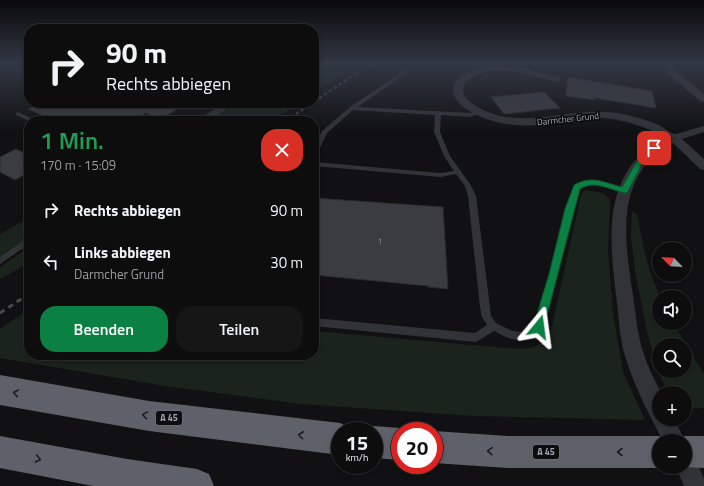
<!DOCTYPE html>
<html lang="de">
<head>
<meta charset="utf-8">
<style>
	:root { --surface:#0d0d0e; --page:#161617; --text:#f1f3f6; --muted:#9a9c9e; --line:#2d2d2e; --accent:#0b8043 }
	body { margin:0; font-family:"Titillium Web",sans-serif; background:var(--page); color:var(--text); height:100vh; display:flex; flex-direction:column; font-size:15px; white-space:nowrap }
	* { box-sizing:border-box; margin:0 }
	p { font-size:13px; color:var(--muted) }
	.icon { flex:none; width:22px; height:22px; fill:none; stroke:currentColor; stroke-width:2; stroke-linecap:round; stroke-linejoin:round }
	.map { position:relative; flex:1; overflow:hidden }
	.sheet { position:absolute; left:24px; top:116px; width:295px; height:244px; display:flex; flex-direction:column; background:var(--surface); border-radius:16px; box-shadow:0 2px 6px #0003,0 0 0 1px var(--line) }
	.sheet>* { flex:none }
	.hud { position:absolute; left:24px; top:24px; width:295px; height:84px; border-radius:16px; box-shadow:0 2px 6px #0003,0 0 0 1px var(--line); background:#0d0d0e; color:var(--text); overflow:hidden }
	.needle { width:26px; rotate:295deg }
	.tools { position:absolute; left:652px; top:242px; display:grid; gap:8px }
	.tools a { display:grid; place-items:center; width:40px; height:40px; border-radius:50%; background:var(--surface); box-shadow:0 2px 6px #0003,0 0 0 1px var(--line); font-size:20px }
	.speed { position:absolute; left:331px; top:422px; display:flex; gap:8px; font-size:20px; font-weight:700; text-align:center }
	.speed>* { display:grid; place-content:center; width:52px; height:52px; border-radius:50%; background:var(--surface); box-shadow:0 2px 6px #0003,0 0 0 1px var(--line); line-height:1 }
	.speed small { font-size:10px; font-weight:400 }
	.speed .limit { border:6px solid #d22; background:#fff; color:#111 }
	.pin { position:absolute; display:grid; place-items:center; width:34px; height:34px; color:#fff; margin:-17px; border-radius:8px; box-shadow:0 2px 6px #0006 }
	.me { position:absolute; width:44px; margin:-22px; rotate:16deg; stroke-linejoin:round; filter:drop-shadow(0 0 3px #0008) }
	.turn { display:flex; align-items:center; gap:14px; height:84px; padding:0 16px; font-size:18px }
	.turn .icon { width:52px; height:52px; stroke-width:2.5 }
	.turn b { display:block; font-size:28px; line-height:34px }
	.round { display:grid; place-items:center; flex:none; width:42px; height:42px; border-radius:16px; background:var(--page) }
	.head { display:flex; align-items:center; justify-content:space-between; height:68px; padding:0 16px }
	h1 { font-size:24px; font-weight:600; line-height:30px; color:#1e9e55 }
	.cta { display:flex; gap:8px; margin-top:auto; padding:8px 16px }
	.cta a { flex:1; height:46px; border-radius:16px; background:var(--accent); color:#fff; font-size:16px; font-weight:600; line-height:46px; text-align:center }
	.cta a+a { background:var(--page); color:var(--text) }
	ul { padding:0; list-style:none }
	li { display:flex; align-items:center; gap:12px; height:52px; padding:0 16px }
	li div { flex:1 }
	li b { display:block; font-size:15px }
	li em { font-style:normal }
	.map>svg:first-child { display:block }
	.green { fill:#1b231d; fill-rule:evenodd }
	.building { fill:#3b3c41; stroke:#2b2b2f }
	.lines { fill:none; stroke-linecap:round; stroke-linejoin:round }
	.service { fill:#323339; fill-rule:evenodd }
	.minor { fill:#323339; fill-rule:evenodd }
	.motorway { fill:#5e616a; fill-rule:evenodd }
	.rail-far1 { stroke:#474950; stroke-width:2; stroke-dasharray:3.5 2.5; stroke-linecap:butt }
	.rail { stroke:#474950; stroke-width:3; stroke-dasharray:5.5 4.5; stroke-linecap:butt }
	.oneway { stroke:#1d1d20 }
	.route { fill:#0b8043; stroke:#07532c }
	.labels { text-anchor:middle; stroke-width:3.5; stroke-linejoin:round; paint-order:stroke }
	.number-label { font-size:8px; fill:#888c98 }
	.far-street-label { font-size:9px; fill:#a2a7b5; stroke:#0d0c0e }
	.shield { fill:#0d0c0e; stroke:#757883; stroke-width:1 }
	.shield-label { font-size:9px; font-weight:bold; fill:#a2a7b5 }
</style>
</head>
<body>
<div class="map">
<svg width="704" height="486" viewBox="0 0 704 486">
	<rect width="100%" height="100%" fill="#111113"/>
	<path class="green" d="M8 64H25L18 67 29 71V79L5 69 0 71V67Z
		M314 64H359L314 93Z
		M238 103H299L271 121H209Z
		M585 190 602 193 610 199 608 252 613 313 623 372 645 420 474 416 301 404 165 386 0 358V329L29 309V355H314V331L505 348C523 349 538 351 550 335L581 195Z
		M632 212 637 214C642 243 648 270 660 297H659V323H673L704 374V408L685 409V393H670L661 379 649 340 636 277 631 238ZM659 345H685V371H659Z
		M29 218V237L0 258V234Z
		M29 247V263L0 279V267Z"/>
	<path class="building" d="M568 77 652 91 656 108 595 98V100L566 96Z
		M544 92 560 108 504 114 491 97Z
		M42 103H187L161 119 146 113 132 121H54L28 109Z
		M16 149 29 155V172L15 180 0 172V157Z
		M314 198 443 207 448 289 428 287V286L314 275Z"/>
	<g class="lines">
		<path class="service" d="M414 64H419L358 107 470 113 477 110 480 112 471 117 441 115 440 132 450 156 470 184 476 196 490 307 491 316 496 323 512 331 525 332 535 324 546 288 565 209 574 185C592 177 608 184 627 189L628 191 624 193C609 189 594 182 579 188 565 234 556 281 544 327 542 331 538 333 535 335 520 345 507 338 494 331L476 342 314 326V318L475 333 487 325 482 317 480 307 468 196 465 186 456 174 440 177 314 166V162L440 173 454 171 444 156 434 132 435 115 353 110 327 133 317 154 314 156V147L322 131 350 107Z
			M18 112 35 120 36 121H29L16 115 15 114Z
			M29 237V244L0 264V257Z"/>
		<path class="minor" d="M663 64H671L678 73 704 94V102L700 101 672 77Z
			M496 66 521 68 559 77 561 79 556 82C530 75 495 62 471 78 466 81 463 84 463 90 463 98 470 102 476 106 517 131 559 110 603 112 622 112 641 118 659 125 663 127 670 133 675 134 678 134 699 127 704 126V132L682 139 704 159V170L700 169 673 143C614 174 624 239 633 295 636 315 637 335 644 354 648 368 655 380 661 393H659V419H674L685 441H663C649 414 634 386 625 356 619 336 619 316 616 295 609 236 602 169 665 138 647 127 626 120 605 118 589 117 572 121 556 123 530 127 503 127 479 116 470 112 460 106 455 97 451 89 454 81 461 76 472 69 483 67 496 66Z
			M224 103H236L209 121H196Z
			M685 452 693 455 704 478V486H684L676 467H685Z"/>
		<path class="motorway" d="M0 375 149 401 340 423 351 428 352 431H340V455L149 431 0 405Z
			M374 426 400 428 407 431H400V460L374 458V431H363Z
			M434 431 508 436H659L671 441H659V467H662L659 468H508L434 463Z
			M0 436 127 459 197 469 209 474 214 486H93L0 468Z
			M685 436H704V468L682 467H685V441H673Z"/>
		<path class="rail-far1" d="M314 102 370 64
			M286 121 312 103"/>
		<path class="rail" d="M0 313 29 294"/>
	</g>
	<defs><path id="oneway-chevron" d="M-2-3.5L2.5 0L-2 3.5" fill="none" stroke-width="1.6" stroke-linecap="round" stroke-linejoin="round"/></defs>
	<g class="oneway">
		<use href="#oneway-chevron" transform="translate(16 393) rotate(-170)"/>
		<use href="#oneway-chevron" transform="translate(145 415) rotate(-171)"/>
		<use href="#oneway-chevron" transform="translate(301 435) rotate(-173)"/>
		<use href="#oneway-chevron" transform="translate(490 451) rotate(-176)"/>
		<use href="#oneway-chevron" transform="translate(620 452) rotate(-180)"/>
		<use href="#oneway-chevron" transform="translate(38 459) rotate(11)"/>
	</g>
	<linearGradient id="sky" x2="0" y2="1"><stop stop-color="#09090a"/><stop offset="0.48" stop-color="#323844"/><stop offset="1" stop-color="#323844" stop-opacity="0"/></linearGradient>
	<rect width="704" height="132" fill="url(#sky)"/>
	<path class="route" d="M654 146 658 148 642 164 627 193H624C609 189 594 180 580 189L544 327 543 330 539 332 535 330 533 327 549 274 565 209 574 185C591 175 603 182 622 187L637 161Z"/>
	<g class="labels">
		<g class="number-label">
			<text x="380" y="244">1</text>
		</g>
		<g class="far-street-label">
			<text transform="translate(568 119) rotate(-6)" y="3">Darmcher Grund</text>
		</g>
		<g class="shield">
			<rect x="156" y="411" width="26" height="14" rx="3"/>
			<rect x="533" y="445" width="26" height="14" rx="3"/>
		</g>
		<g class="shield-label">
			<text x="169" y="421">A 45</text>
			<text x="546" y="455">A 45</text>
		</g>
	</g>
</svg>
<div class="tools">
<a><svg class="needle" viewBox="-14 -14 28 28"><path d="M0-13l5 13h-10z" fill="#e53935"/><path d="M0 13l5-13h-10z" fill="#9a9c9e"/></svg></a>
<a><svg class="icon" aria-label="sound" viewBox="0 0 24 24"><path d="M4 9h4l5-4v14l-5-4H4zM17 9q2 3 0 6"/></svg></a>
<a><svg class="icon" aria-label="search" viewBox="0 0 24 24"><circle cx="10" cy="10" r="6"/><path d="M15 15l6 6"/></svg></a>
<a>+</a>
<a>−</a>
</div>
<div class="speed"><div>15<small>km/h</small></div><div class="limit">20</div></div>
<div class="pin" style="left:654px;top:148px;background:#d93025"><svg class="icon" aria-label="arrive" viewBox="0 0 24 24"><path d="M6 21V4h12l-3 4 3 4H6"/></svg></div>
<svg class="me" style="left:539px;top:327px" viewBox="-20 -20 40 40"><path d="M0-17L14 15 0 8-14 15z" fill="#0b8043" stroke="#fff" stroke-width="4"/></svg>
<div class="hud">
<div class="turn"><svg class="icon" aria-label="right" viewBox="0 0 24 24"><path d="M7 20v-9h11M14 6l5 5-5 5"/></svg><div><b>90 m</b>Rechts abbiegen</div></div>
</div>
<section class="sheet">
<div class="head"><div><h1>1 Min.</h1><p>170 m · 15:09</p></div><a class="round" style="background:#d93025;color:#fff"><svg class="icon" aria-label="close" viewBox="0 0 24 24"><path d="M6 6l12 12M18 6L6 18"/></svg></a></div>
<ul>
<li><svg class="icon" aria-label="right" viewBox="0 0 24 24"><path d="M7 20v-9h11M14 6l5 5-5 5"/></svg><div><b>Rechts abbiegen</b></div><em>90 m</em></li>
<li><svg class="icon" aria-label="left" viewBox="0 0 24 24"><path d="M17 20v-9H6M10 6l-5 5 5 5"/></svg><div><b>Links abbiegen</b><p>Darmcher Grund</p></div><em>30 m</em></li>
</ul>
<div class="cta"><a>Beenden</a><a>Teilen</a></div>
</section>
</div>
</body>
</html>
